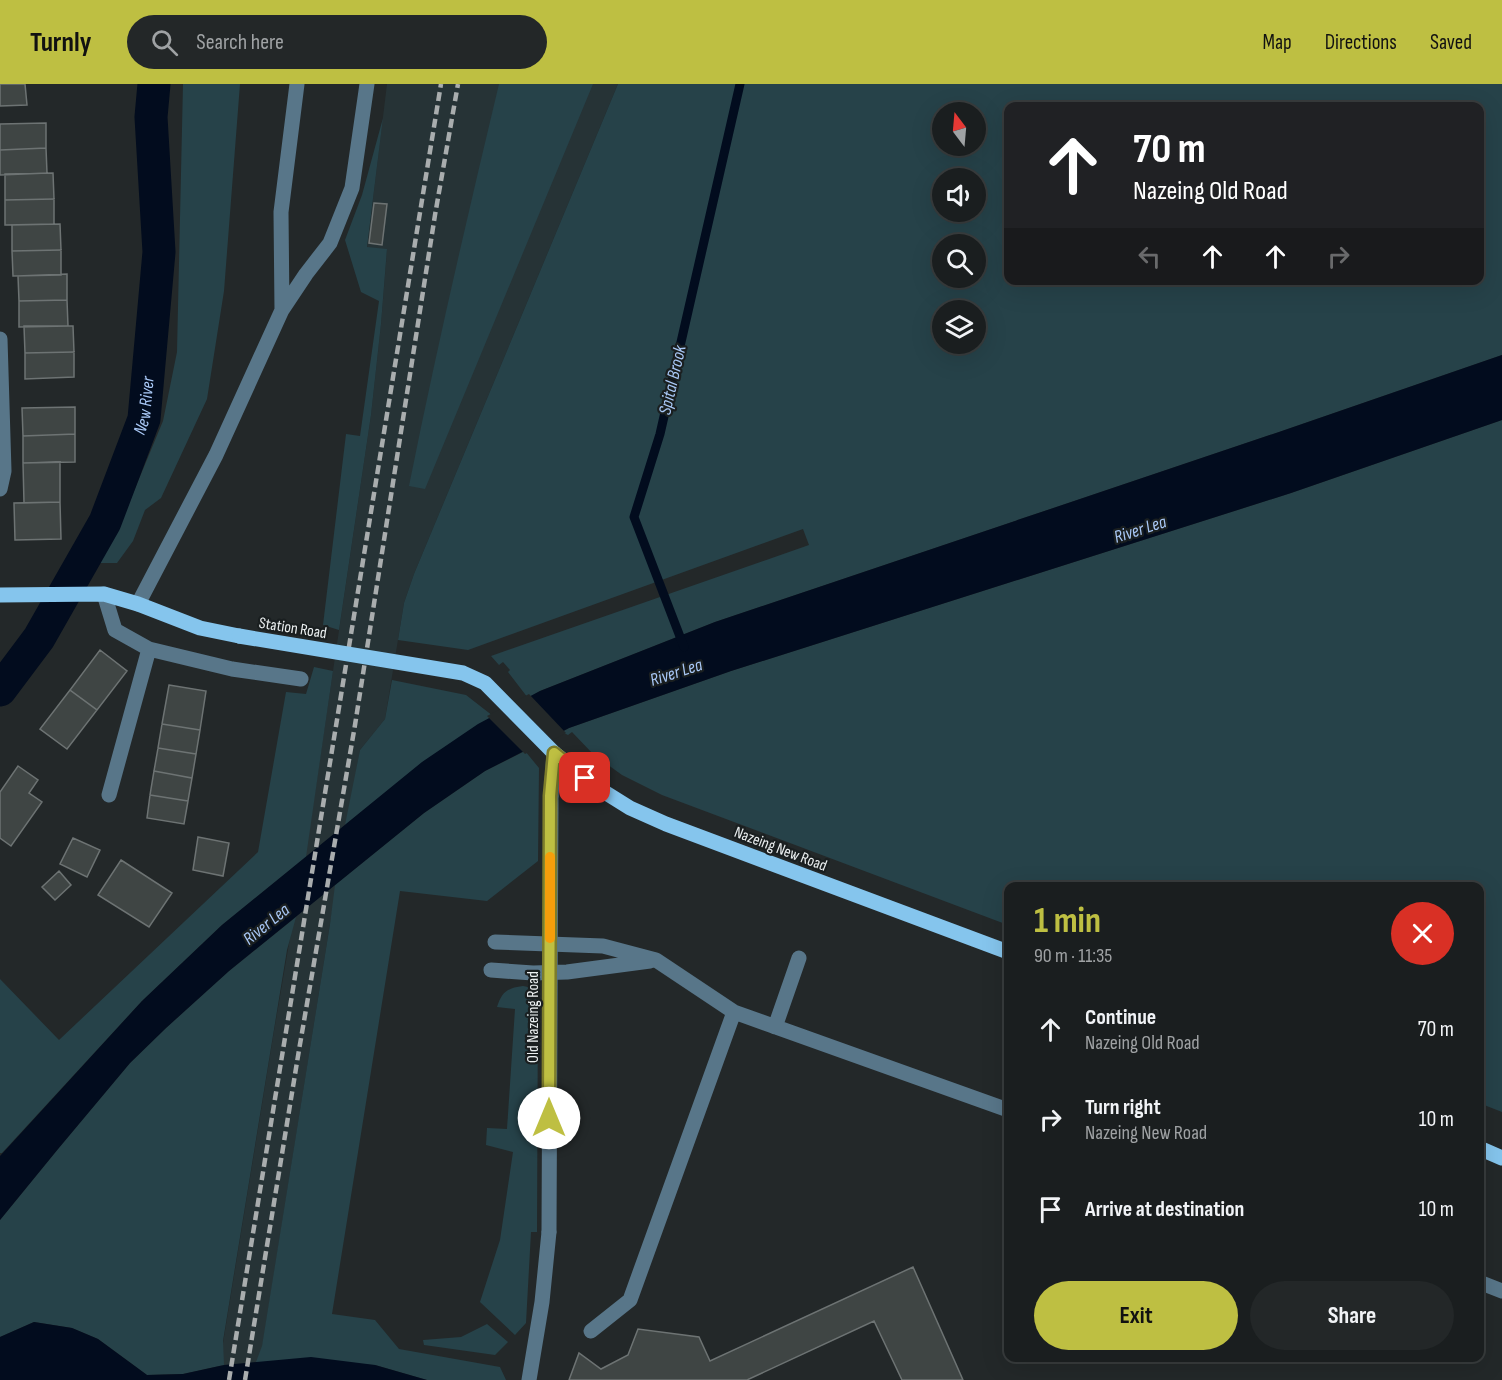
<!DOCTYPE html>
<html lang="en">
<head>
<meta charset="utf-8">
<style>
	:root { --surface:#1a1e1f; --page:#232728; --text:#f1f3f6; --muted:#9fa2a4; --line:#383c3d; --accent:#bebf42 }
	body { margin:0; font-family:"Sofia Sans Condensed",sans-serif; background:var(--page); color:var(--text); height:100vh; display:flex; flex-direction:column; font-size:22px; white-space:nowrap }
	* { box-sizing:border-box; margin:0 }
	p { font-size:20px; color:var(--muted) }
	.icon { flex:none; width:33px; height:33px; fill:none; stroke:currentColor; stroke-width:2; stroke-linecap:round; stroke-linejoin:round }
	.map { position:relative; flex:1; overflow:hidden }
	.drawer { position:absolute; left:1004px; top:798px; width:480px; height:480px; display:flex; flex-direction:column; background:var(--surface); border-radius:12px; box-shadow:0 6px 24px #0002,0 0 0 2px var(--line) }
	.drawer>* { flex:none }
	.hud { position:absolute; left:1004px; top:18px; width:480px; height:183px; border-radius:12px; box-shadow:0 6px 24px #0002,0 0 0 2px var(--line); background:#202124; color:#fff; overflow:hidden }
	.needle { width:39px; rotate:344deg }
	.tools { position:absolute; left:932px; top:18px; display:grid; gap:12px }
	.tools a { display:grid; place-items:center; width:54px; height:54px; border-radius:50%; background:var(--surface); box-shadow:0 6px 24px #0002,0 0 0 2px var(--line); font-size:30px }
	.pin { position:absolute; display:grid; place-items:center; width:51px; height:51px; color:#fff; margin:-26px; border-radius:12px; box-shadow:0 3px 9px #0006 }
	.me { position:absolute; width:66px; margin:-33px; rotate:0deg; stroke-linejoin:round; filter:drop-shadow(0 0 4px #0008) }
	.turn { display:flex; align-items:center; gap:21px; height:126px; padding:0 30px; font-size:27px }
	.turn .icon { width:78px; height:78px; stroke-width:2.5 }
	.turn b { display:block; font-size:42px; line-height:51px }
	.lanes { display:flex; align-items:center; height:57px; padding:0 30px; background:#0003; justify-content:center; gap:30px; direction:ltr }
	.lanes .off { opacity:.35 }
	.round { display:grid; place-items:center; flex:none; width:63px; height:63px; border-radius:32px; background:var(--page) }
	.headline { display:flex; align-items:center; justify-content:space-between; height:102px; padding:0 30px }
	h1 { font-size:36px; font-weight:700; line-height:45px; color:var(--accent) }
	.action { display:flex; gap:12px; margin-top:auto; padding:12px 30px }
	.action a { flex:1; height:69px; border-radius:36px; background:var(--accent); color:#111; font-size:24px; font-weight:700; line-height:69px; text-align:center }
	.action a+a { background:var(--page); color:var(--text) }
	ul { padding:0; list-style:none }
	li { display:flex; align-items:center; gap:18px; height:90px; padding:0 30px }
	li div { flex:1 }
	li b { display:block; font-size:22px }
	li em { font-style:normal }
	header { display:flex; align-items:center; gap:36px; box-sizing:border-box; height:84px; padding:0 30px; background:var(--accent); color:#111 }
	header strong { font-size:28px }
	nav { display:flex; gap:33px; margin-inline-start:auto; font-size:21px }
	.search { width:420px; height:54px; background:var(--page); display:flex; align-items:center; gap:15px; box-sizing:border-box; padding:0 21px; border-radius:33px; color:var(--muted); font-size:22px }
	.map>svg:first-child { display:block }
	.built { fill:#263336 }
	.green { fill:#264249; fill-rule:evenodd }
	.water { fill:#020c1e }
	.pier { fill:#232829 }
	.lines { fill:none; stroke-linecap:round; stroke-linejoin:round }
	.stream { stroke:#020c1e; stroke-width:9 }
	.canal { stroke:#020c1e; stroke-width:33 }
	.building { fill:#3f4544; stroke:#6d7373; stroke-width:1.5 }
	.minor { stroke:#587689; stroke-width:15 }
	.major { stroke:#85c5ed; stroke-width:15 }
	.rail { stroke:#a9adae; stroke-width:4.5; stroke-dasharray:9 4.5; stroke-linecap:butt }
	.minor-bridge { stroke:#587689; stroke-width:15 }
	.major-bridge { stroke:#85c5ed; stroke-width:15 }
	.route-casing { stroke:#7c7c2b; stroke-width:15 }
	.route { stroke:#bebf42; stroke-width:10 }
	.slow { stroke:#f59e0b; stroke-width:10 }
	.labels { text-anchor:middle; stroke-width:4.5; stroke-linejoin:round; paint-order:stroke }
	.street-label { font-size:16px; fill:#ecf0f1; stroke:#1a1f20 }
	.water-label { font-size:18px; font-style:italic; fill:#a9c8f6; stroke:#1a1f20 }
</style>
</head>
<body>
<header>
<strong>Turnly</strong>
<div class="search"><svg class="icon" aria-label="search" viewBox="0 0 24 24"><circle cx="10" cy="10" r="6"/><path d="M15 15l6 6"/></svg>Search here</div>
<nav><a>Map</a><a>Directions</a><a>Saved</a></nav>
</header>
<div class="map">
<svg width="1502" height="1296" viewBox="0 0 1502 1296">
	<rect width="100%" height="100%" fill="#232829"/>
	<path class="built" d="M387 0H618L414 490 404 519 385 635 360 666 330 840 257 1296H217L273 953 315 708 371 331 381 240 387 166 367 164Z"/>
	<path class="green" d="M183 0H240L224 207 207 315 161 414 145 426 133 457 117 479H100L129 419 163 337 177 268Z
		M499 0H593L425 405 409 402C436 267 467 134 499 0Z
		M618 0H1502V271L1279 348 715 538 540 607 528 614 508 588 510 586 503 578 499 581 491 572 809 461 803 445 468 566 398 556 404 519 414 490ZM1008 22H1479V196H1008ZM942 28H975V62H942ZM942 94H975V128H942ZM942 160H975V194H942ZM942 226H975V260H942Z
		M383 34 367 163 387 165 381 240 371 331 339 546 323 541 346 350 360 352 379 217 361 208 345 156 362 111Z
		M1502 336V1028L1479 1019V802H1008V841L662 711 622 691 593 670 572 648 568 651 562 648 569 644 731 587 1291 409Z
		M314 583 333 587 306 773 222 841 142 917 2 1069H0V895L59 956 258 768 286 608 306 610Z
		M392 596 466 611 493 632 423 678 345 741 360 666 385 635Z
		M525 667 539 684 538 777 487 817 400 807 332 1230 375 1236 399 1265 500 1283 506 1296H427L375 1281 256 1278 262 1262 330 840 335 801 424 729 485 687Z
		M296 833 287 866 223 1257 224 1281 183 1290 147 1291 98 1255 72 1244 34 1238 0 1253V1136L58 1065 130 979 166 944 229 887Z
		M523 902 538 905 537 1148H531L526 1239 515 1251 480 1218 500 1156 513 1068 486 1061 487 1044 507 1045 515 925 497 923C502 908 507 904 523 902Z
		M487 1240 508 1258 495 1271 424 1261 423 1256 461 1253Z"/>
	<path class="water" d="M1502 271V336L1291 409 731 587 569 644 485 687 424 729 229 887 166 944 130 979 58 1065 0 1136V1072L142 917 222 841 422 678 478 640 540 607 715 538 1279 348Z
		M34 1238 72 1244 98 1255 147 1291 183 1290 224 1281 311 1273 375 1281 427 1296H0V1253Z"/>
	<path class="pier" d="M529 610 566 649 525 670 487 632Z"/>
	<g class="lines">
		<path class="stream" d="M684 563 634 433 660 350 740 0"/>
		<path class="canal" id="s1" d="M0 606 39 554 105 438 144 335 159 168 151 33 154 0"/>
	</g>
	<path class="building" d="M0 0H25L27 21 0 22Z
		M46 39V64L0 66V40Z
		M46 64 47 89 0 91V66Z
		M53 89 54 115 5 116V90Z
		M54 115V140L5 141V116Z
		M374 119 387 120 382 161 369 159Z
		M60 140 61 166 12 167V141Z
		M61 166V191L13 192 12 167Z
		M67 190V216L19 217 18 192Z
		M67 216 68 242 19 243V217Z
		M24 242H73L74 268 25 269Z
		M74 268V293L25 295V269Z
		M75 323V350L23 352 22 324Z
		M75 350V378L23 379V352Z
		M60 378V418L24 419 23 379Z
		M60 418 61 455 15 456 14 419Z
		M100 566 127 587 97 626 70 606Z
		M169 601 206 607 200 646 162 640Z
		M70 606 97 626 67 665 40 645Z
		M162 640 200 646 196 670 158 664Z
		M158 664 196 670 192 694 154 687Z
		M18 682 38 696 29 709 42 718 11 762 0 754V708Z
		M154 687 192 694 188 717 150 711Z
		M150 711 188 717 184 740 147 734Z
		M198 753 229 759 223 792 193 786Z
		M73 754 100 766 87 793 60 780Z
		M121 776 172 809 149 843 98 811Z
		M59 787 71 801 55 816 42 803Z
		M913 1183 963 1296H902L874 1237 747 1296H569L579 1269 601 1285 628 1271 638 1245 699 1253 710 1277Z"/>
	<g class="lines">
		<path class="minor" d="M282 226 281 128 297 0
			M0 255 4 387 0 405
			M104 510 115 546 149 565 232 585 301 595
			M138 520 216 371 282 226 306 190 330 159 352 104 367 0
			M109 711 149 565
			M551 712 554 669
			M495 858 603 862 656 876 734 928 1008 1026
			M491 886 533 889 567 888 650 877
			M775 943 799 874
			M1479 1198 1502 1207
			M591 1247 630 1216 734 928
			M529 1296 542 1218 549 1148"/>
		<path class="major" d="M0 511 104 510 138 520 200 544 239 552
			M554 669 598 704 630 724 666 740 1008 868
			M1479 1064 1502 1074"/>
		<path class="rail" d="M229 1296 441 0
			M245 1296 299 966 355 641 435 131 458 0"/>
		<path class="minor-bridge" d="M549 1148 551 712"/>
		<path class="major-bridge" d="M239 552 463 589 485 599 554 669"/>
	</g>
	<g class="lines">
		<g class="route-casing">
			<path id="route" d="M549 1034 550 712 554 669 585 694"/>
		</g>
		<use href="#route" class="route"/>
		<path class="slow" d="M550 854V773"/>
	</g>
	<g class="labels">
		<g class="street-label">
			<text transform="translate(293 543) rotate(9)" y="6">Station Road</text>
			<text transform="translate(781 764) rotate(21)" y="6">Nazeing New Road</text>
			<text transform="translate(532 933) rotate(-90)" y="6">Old Nazeing Road</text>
		</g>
		<g class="water-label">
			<text transform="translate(672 296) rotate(-77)" y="6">Spital Brook</text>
			<text dy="6" stroke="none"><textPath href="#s1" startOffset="322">New River</textPath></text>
			<text transform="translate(1140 445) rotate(-18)" y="6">River Lea</text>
			<text transform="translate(676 588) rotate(-18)" y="6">River Lea</text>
			<text transform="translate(266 840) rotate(-39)" y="6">River Lea</text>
		</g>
	</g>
</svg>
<div class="tools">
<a><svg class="needle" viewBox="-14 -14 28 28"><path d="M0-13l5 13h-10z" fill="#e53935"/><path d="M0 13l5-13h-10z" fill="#9fa2a4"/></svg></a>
<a><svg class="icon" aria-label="sound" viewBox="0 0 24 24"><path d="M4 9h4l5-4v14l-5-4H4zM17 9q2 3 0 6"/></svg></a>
<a><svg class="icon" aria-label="search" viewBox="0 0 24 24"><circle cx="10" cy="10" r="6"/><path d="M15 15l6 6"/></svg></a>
<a><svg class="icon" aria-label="layers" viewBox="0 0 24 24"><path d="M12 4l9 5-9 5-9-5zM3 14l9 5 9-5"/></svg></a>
</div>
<div class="pin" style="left:585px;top:694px;background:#d93025"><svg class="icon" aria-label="arrive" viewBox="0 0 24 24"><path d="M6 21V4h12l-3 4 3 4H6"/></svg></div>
<svg class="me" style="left:549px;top:1034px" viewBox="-20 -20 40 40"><circle r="19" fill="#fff"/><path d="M0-13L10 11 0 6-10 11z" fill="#bebf42"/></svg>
<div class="hud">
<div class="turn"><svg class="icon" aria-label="ahead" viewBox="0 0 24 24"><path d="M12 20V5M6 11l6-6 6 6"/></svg><div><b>70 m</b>Nazeing Old Road</div></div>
<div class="lanes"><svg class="icon off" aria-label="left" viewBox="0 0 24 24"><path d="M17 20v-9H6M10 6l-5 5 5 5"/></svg><svg class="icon" aria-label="ahead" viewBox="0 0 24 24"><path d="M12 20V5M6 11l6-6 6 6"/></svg><svg class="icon" aria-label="ahead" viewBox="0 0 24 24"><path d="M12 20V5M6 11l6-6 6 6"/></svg><svg class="icon off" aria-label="right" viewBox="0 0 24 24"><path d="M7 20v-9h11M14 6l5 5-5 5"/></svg></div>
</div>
<section class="drawer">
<div class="headline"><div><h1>1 min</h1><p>90 m · 11:35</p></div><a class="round" style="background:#d93025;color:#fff"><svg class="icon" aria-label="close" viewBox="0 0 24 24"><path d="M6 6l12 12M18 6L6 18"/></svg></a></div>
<ul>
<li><svg class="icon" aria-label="ahead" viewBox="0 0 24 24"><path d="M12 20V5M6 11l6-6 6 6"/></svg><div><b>Continue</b><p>Nazeing Old Road</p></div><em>70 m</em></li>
<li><svg class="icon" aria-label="right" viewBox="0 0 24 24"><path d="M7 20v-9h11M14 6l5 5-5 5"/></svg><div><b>Turn right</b><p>Nazeing New Road</p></div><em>10 m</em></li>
<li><svg class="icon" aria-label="arrive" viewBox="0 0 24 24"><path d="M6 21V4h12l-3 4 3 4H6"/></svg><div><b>Arrive at destination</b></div><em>10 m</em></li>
</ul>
<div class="action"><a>Exit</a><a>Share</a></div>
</section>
</div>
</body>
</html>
